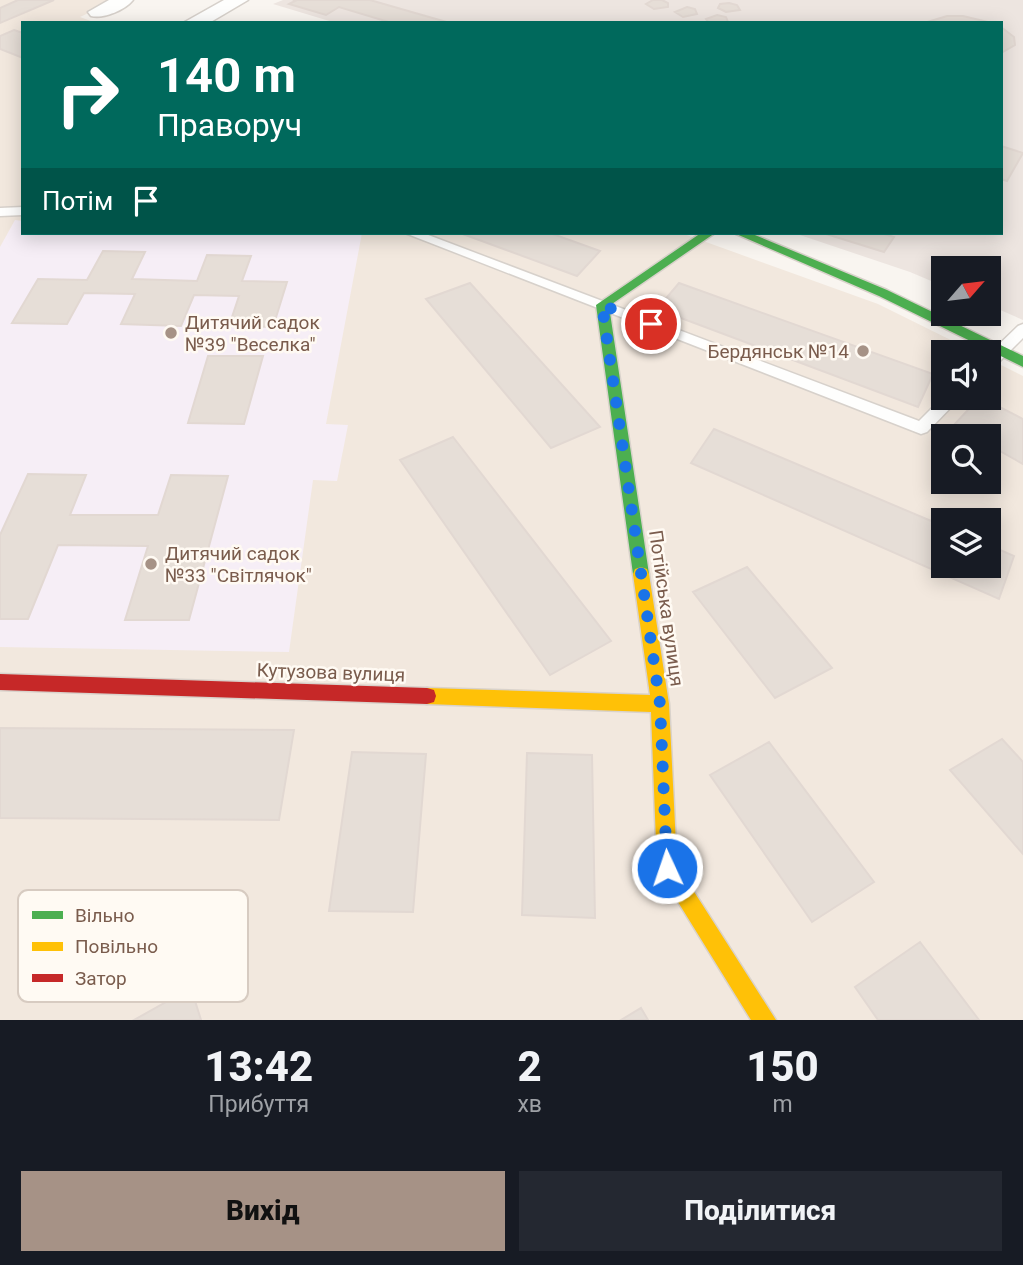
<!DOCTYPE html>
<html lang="uk">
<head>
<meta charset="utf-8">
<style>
	:root { --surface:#171b24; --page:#242831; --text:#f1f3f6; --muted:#9ea1a6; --accent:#a69286 }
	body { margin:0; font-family:Roboto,sans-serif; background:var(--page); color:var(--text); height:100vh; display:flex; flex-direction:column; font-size:26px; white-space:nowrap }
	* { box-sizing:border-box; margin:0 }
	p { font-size:23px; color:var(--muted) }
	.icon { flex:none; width:38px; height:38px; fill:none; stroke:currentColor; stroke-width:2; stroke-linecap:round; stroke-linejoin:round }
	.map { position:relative; height:1020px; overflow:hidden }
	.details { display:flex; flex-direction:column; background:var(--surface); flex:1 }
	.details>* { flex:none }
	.banner { position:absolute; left:21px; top:21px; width:982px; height:214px; border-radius:0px; box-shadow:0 4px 18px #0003; background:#00695c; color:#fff; overflow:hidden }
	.needle { width:46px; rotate:62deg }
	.fabs { position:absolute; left:931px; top:256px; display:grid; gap:14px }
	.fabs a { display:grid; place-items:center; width:70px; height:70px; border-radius:0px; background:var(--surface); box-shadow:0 4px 18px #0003; font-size:35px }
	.pin { position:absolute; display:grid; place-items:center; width:60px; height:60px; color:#fff; margin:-30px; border:4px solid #fff; border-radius:50%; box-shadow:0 2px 7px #0007 }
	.me { position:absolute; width:77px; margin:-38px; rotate:357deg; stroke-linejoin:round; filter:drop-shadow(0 0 5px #0008) }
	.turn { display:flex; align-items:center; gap:24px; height:147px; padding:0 21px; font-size:32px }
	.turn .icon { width:91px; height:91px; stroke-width:2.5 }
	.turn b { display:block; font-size:49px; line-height:60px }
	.then { display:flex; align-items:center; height:66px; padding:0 21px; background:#0003; gap:14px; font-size:26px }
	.eta { display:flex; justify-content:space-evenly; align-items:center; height:119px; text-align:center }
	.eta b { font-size:42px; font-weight:800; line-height:49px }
	.cta { display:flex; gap:14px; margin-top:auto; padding:14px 21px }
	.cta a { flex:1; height:80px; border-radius:0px; background:var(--accent); color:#111; font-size:28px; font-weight:800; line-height:80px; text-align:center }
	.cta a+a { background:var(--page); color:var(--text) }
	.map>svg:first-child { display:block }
	.residential { fill:#f2e8de; fill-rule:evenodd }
	.industrial { fill:#ede5e0 }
	.education { fill:#f6eef6 }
	.building { fill:#e6ded7; stroke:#e2d8d2; stroke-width:2 }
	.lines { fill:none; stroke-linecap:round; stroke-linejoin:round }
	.lane-casing { stroke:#d7d1cb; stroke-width:3 }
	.street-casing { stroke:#d7d1cb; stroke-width:3 }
	.fast-casing { stroke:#d9d2cb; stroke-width:3 }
	.slow-casing { stroke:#d9d2cb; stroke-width:3 }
	.jam-casing { stroke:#d9d2cb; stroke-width:3 }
	.lane { fill:#fefefd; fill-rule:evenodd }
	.street { fill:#fefefd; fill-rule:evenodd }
	.fast { fill:#4caf50; fill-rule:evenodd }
	.slow { fill:#ffc107; fill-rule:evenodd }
	.jam { fill:#c62828; fill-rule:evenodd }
	.route { stroke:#1a73e8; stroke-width:12; stroke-dasharray:0 21.6 }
	.poi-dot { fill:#a69286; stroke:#fffaf3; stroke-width:2.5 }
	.labels { text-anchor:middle; stroke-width:5; stroke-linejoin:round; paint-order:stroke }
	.poi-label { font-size:19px; fill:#7a5c4d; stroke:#fffaf3; text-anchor:start }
	.street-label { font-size:19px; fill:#7a5c4d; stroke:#fffaf3 }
	.key { fill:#fffaf3; stroke:#d7cbc1; stroke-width:2 }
	.key-label { font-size:19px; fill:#7a5c4d }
</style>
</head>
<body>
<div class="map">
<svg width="1023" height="1020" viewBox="0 0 1023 1020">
	<rect width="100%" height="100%" fill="#f9f5f0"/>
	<path class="residential" d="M0 0H116L80 17 96 23H23V233H681L878 304 975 352H943V397H989V359L1023 376V1020H0ZM943 436H989V481H943ZM943 520H989V565H943Z"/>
	<path class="industrial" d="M283 0H1023V320L989 305V268H943V286L910 272 794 233H1001V23H336L273 4Z"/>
	<path class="education" d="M15 220 23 221V233H362L326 424 348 425 337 481 313 480 289 652 0 647V247Z"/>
	<path class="building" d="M18 0H54L0 23V8Z
		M293 0H370L450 23H392L339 7 326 15 289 4 295 1Z
		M662 0 668 3V7L654 9 646 4 653 0Z
		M729 3 737 5 740 10 726 12 718 8 720 4Z
		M687 7 695 9 697 14 683 17 675 12Z
		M717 15 726 17 728 22 709 23 706 19Z
		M947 16H963L992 23H924Z
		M1001 27 1014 37 1015 45 1001 53Z
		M14 30 23 33V58L0 49V36Z
		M1001 146 1023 153 1007 181 1001 179Z
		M460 233H550L600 251 577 276Z
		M823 233H881L894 237 884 252Z
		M103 251 145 252 132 279 197 281 207 255 251 256 242 281 287 282 273 327 229 326 239 296 194 295 181 326 121 324 135 294 84 293 67 324 12 323 38 279 87 280Z
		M470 283 600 427 551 448 426 299Z
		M679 283 933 374 918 407 657 309Z
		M208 356H263L244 424 188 423Z
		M980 397 1023 419V464L989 445V436H971L953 426Z
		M714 429 943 526V565H989V545L1014 556 999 599 691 463Z
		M453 437 611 641 550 675 400 460Z
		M28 474 86 475 70 515H158L171 475 228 476 189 620H125L148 546 58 545 28 619H0V535Z
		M747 567 832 668 775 698 693 592Z
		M0 728 294 730 279 820 0 818Z
		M1002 739 1023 762V854L950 770Z
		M769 742 874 882 812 922 710 775Z
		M352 752 426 754 413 912 329 911Z
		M527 753 592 755 595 918 522 915Z
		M920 942 979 1020H878L855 987Z
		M191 988 201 1020H134Z
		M641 1008 648 1020H621Z"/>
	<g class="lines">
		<g class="lane-casing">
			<path id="lane" d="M23 207V215L0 216V208Z
				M405 233H423L919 421 943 397H961L927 432 921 434Z
				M1023 324V338L994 367 989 368V354L1018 326Z"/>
		</g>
		<g class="street-casing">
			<path id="street" d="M109 0H133C125 10 104 19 91 16L88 12Z
				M224 0H248L209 23H183Z"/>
		</g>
		<g class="fast-casing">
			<path id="fast" d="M701 233H715L609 306 649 574 647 579 641 581 635 579 633 574 596 305Z
				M734 233H750L887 290 1023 356V367L879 296Z"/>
		</g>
		<g class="slow-casing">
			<path id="slow" d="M641 567 647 569 649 574 669 704 677 865 776 1020H751L657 868 651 712 427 704 420 702 418 696 420 690 427 688 650 695 633 574 635 569Z"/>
		</g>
		<g class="jam-casing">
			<path id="jam" d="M0 674 427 688 434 690 436 696 434 702 427 704 0 690Z"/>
		</g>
		<use href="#lane" class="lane"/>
		<use href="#street" class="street"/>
		<use href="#fast" class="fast"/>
		<use href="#slow" class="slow"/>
		<use href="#jam" class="jam"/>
	</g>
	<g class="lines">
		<path class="route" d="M651 324 602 305 660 704 667 868"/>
	</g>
	<g class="poi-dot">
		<circle cx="171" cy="333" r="7"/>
		<circle cx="863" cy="351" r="7"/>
		<circle cx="151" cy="564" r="7"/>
	</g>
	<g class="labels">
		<g class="poi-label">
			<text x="185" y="329">Дитячий садок<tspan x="185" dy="22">№39 "Веселка"</tspan></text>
			<text x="849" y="358" text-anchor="end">Бердянськ №14</text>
			<text x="165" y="560">Дитячий садок<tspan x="165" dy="22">№33 "Світлячок"</tspan></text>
		</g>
		<g class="street-label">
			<text transform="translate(667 608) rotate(82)" y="7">Потійська вулиця</text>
			<text transform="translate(331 672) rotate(2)" y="7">Кутузова вулиця</text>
		</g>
	</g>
	<rect x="18" y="890" width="230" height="112" rx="10" class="key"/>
	<rect x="32" y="911" width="31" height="8" fill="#4caf50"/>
	<rect x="32" y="942" width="31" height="9" fill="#ffc107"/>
	<rect x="32" y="974" width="31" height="8" fill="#c62828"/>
	<g class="key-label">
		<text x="75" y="922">Вільно</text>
		<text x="75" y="953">Повільно</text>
		<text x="75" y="985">Затор</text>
	</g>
</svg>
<div class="fabs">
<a><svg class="needle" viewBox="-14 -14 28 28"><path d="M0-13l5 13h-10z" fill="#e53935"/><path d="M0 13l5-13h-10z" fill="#9ea1a6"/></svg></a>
<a><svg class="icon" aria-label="sound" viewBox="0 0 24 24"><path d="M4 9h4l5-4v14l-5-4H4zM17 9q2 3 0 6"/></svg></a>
<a><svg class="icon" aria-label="search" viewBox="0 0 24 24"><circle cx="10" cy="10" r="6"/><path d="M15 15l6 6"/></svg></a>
<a><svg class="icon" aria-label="layers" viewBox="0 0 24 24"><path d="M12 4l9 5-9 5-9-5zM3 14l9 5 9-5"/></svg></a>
</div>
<div class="pin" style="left:651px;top:324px;background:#d93025"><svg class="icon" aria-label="arrive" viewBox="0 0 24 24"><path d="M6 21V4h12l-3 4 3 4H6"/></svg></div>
<svg class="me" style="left:667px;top:868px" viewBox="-20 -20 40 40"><circle r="17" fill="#1a73e8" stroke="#fff" stroke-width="3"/><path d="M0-11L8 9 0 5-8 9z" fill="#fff"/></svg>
<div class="banner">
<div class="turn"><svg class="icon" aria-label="right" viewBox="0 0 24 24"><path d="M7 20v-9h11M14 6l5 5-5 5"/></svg><div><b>140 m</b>Праворуч</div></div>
<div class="then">Потім<svg class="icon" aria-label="arrive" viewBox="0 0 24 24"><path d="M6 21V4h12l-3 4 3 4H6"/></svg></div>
</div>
</div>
<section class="details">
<div class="eta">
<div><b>13:42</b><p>Прибуття</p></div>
<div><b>2</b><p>хв</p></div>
<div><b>150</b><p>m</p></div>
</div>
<div class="cta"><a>Вихід</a><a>Поділитися</a></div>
</section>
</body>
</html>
